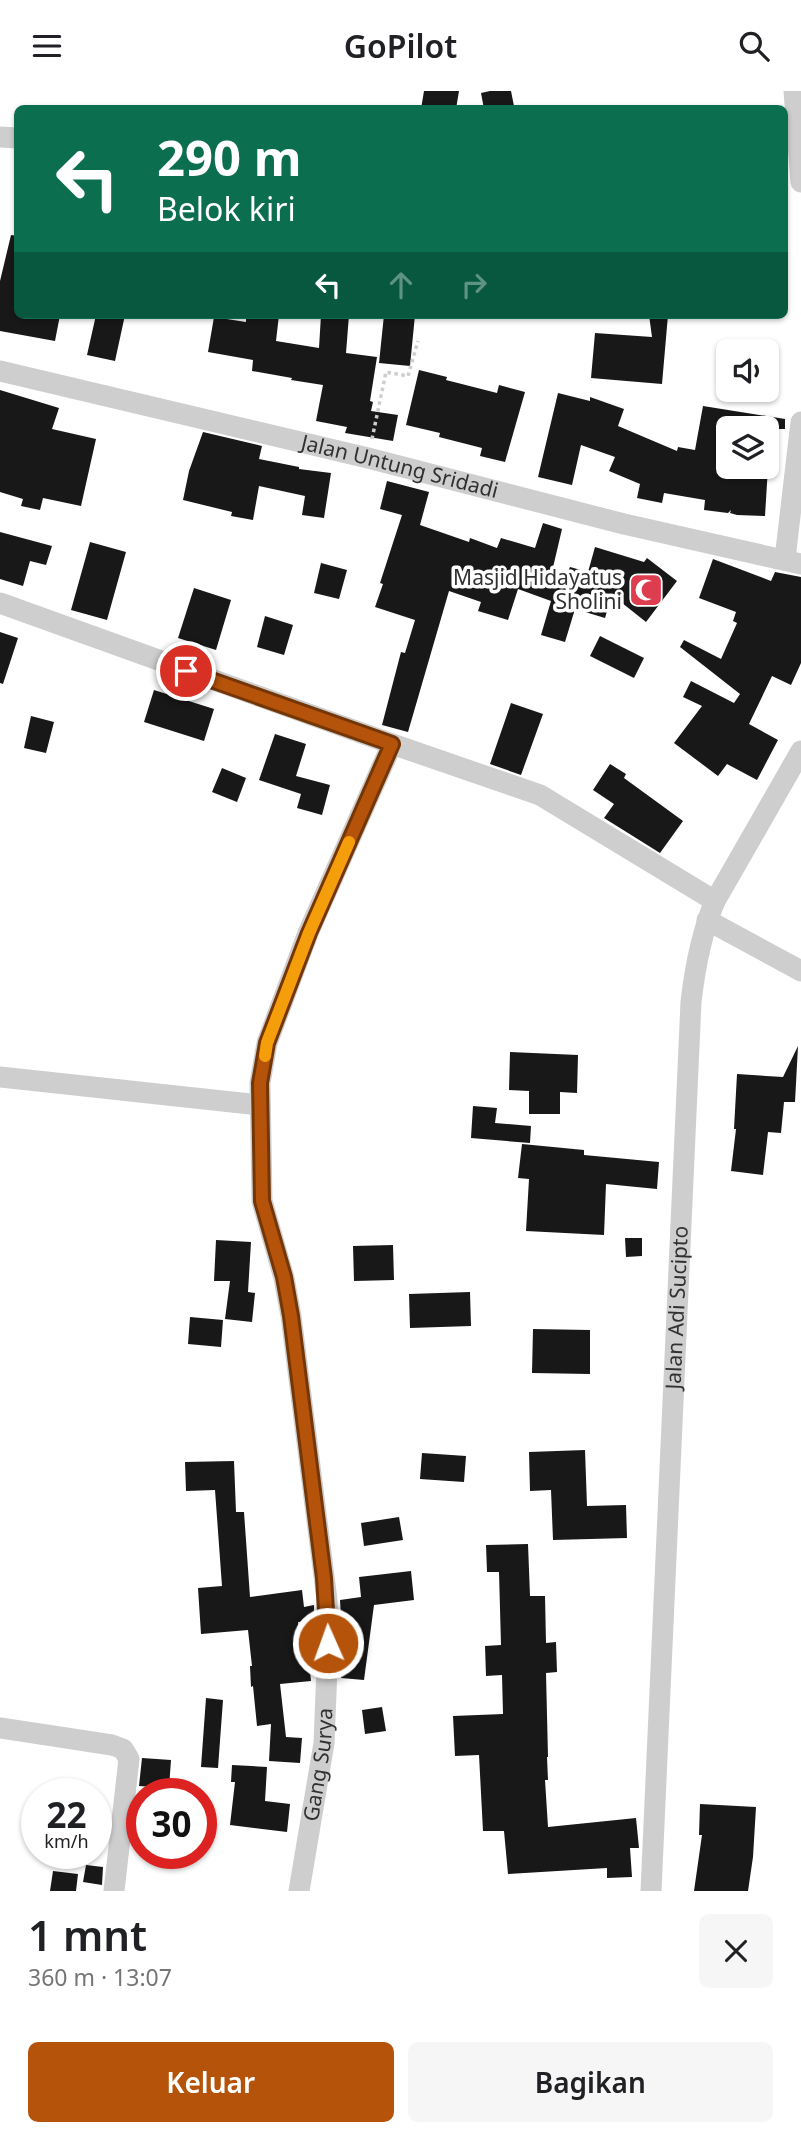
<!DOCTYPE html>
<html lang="id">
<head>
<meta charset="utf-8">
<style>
	:root { --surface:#fff; --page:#f6f6f6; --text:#202124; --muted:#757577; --accent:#b45309 }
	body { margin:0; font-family:"Noto Sans",sans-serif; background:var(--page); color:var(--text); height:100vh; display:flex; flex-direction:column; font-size:26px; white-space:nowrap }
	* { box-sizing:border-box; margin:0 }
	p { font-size:23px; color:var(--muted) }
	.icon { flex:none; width:38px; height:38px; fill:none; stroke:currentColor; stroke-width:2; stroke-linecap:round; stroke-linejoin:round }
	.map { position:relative; height:1800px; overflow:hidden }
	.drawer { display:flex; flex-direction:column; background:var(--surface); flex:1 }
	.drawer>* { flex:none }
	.hud { position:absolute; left:14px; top:14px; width:774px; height:214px; border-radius:10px; box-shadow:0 2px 5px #0004; background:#0b6e4f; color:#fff; overflow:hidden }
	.buttons { position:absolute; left:716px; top:248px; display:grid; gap:14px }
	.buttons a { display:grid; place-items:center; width:63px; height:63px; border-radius:10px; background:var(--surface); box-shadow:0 2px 5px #0004; font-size:35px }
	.speed { position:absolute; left:21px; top:1687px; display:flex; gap:14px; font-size:35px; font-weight:700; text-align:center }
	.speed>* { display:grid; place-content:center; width:91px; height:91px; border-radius:50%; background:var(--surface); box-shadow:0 2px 5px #0004; line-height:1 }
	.speed small { font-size:18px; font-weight:400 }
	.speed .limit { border:10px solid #d22; background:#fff; color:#111 }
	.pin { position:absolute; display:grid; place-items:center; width:60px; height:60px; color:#fff; margin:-30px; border:4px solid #fff; border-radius:50%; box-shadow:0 2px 7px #0007 }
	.me { position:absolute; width:77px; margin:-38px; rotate:358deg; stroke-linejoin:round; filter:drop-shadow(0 0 5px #0008) }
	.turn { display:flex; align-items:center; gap:24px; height:147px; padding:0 28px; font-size:32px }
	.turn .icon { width:91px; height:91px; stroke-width:2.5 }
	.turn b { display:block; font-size:49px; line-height:60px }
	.lanes { display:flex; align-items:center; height:66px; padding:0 28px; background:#0003; justify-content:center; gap:35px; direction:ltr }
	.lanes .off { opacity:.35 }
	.round { display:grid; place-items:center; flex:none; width:74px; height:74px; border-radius:10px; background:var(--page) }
	.summary { display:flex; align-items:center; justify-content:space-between; height:119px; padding:0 28px }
	h1 { font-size:42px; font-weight:600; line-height:52px }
	.primary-button { display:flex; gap:14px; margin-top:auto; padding:14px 28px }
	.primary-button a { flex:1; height:80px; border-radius:10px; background:var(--accent); color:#fff; font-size:28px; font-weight:600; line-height:80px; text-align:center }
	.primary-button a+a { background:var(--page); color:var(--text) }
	header { display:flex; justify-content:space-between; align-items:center; height:91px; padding:0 28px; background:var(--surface); font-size:32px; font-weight:600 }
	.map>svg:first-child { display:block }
	.building { fill:#181818 }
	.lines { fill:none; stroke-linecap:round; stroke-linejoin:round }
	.path { stroke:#cecece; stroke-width:3.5; stroke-dasharray:3.5 3.5; stroke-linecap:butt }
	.minor { stroke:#cecece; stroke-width:21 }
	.route-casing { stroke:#753606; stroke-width:18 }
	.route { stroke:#b45309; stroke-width:12 }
	.slow { stroke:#f59e0b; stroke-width:12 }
	.labels { text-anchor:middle; stroke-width:7; stroke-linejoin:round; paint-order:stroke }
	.street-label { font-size:21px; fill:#313131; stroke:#fff }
	.poi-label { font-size:21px; fill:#313131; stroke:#fff; text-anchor:end }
</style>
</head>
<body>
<header><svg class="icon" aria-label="menu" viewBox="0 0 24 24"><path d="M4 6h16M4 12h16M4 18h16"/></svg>GoPilot<svg class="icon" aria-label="search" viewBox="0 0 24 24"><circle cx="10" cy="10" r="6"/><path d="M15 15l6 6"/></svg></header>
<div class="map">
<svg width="801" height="1800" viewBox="0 0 801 1800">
	<rect width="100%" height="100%" fill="#fff"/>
	<path class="building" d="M424 0H459L456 18H421Z
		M490 0H511L514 15 502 18H484L481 2Z
		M11 144 18 145V224H60L55 250 0 240V190Z
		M96 224H125L115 270 87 264Z
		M246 224H279L276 250 319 257 321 224H349L346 262 377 266 370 310 373 311 371 320 398 324 393 350 345 342 347 336 316 330 323 294 291 289 292 287 252 280 253 269 208 261 214 226 246 231Z
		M384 224H415L410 275 379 272Z
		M649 224H668L662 293 591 287 595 242 652 246Z
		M419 279 447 286 446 289 497 302 499 294 525 301 505 371 480 365 482 357 439 346 440 342 406 334Z
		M0 299 59 317 52 338 96 348 81 415 43 407 40 419 21 415 23 408 0 401Z
		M558 302 590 310V306L624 318 618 335 677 360 678 356 695 359 703 315 785 328V338H728V376H768L765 425 737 424 730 422 731 419 728 422 704 419 705 409 664 402 662 412 637 407 640 393 609 380 615 366 581 354 572 394 538 386Z
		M203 341 262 355 259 368 299 376V378L331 382 324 427 302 424 305 405 259 395 253 429 231 425 232 421 183 409 189 380Z
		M387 390 429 401 420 434 469 451 470 447 497 457 501 447 535 457 543 432 562 438 551 485 564 489 570 476 588 481 595 456 644 471 647 467 677 490 646 531 612 504 605 527 575 518 565 551 541 544 551 510 518 498 508 529 478 520 481 511 449 500 408 641 382 634 401 561 405 562 415 529 375 516 383 493 380 492 402 424 380 418Z
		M0 441 52 455 46 474 30 470 23 495 0 488Z
		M90 451 126 461 107 529 71 519Z
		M713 468 771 490 775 481 801 486V572L791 594 772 585 749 633 778 649 757 689 727 673 718 685 674 652 702 615 683 606 691 590 734 612 740 603 680 556 684 549 721 568 737 532 733 530 736 521 699 507Z
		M321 472 347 479 339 508 314 502Z
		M194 497 231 509 216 559 178 547Z
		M265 525 293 534 284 564 257 556Z
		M0 541 18 547 3 593 0 592Z
		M600 545 644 567 634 587 590 565Z
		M154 599 214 618 204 650 144 631Z
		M511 612 543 623 521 684 490 673Z
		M31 625 54 631 46 662 24 657Z
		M275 643 306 653 296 685 330 694 322 724 297 717 301 703 259 689Z
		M610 673 626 683 624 687 683 730 660 762 604 727 614 713 593 699Z
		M222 677 246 687 237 711 212 701Z
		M798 955 795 1011H784L781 1042 768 1041 763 1084 731 1080 736 1038H734L737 983 783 986Z
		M510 961 578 964 577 1002 560 1001V1023H529V1000L509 999Z
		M473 1015 497 1017 495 1032 531 1035 530 1052 471 1047Z
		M522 1053 584 1059V1064L659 1071 657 1098 606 1093 604 1144 526 1140 529 1088 518 1087Z
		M625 1147H642V1165L626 1166Z
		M216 1149 251 1151 248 1201 255 1202 252 1231 225 1228 230 1190H214Z
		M393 1154 394 1189 354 1190 353 1155Z
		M470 1201 471 1235 410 1237 409 1203Z
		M190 1226 223 1229 221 1256 188 1253Z
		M533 1238 590 1239V1283L532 1282Z
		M585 1359 587 1415 626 1414 627 1447 553 1449 551 1399 530 1400 529 1361Z
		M422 1362 466 1365 464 1391 420 1388Z
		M234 1370 236 1421H244L250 1506 302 1499 304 1516 314 1514V1529L298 1531 300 1570 309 1569 311 1590 280 1593 286 1646 302 1647 300 1672 269 1670 271 1633 257 1635 253 1595 251 1596 250 1575H252L248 1539 201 1543 198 1497 222 1495 215 1399 186 1400 185 1371Z
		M399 1426 403 1449 364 1455 361 1432Z
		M528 1453 530 1505H545L546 1552 556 1551 557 1581 546 1582 548 1666H547L548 1689H545L548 1736 636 1727 639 1757H630L632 1786 607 1787V1777L508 1783 504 1740H483L479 1664 455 1665 453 1625 503 1623 502 1584 486 1585 485 1555 501 1554 499 1481H487L486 1454Z
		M411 1480 414 1509 374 1514 364 1589 341 1587 349 1524 341 1526 340 1509 361 1506 359 1486Z
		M206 1607 223 1609 218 1677 201 1676Z
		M382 1616 386 1640 365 1643 362 1619Z
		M142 1667 171 1669 169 1697 139 1695Z
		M232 1674 267 1676 265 1710 290 1713 287 1741 230 1734 235 1691H231Z
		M700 1713 756 1716 753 1766 748 1800H694L702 1744H699Z
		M86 1774 103 1776 102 1794 83 1791Z
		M53 1780 78 1783 76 1800H50Z"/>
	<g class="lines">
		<path class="path" d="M372 348 386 281 408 285 418 250"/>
		<g class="minor">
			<path d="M794 0 801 91"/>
			<path d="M0 46 18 47"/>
			<path id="s1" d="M0 280 368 367 624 433 801 473"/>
			<path d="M785 468 801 331"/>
			<path d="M0 512 392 653 540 704 715 810"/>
			<path d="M707 829 801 880"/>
			<path d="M0 986 260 1014"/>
			<path d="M0 1637 112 1654 123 1658 129 1668 114 1800"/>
			<path id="s2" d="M299 1800 324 1652 328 1552 327 1509 291 1225 284 1187 262 1110 260 992 267 952 308 842 392 653"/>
			<path id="s3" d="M651 1800 691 911C695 876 701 843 715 810L801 660"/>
		</g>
	</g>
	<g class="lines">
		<g class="route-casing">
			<path id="route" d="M186 580 392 653 309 842 267 952 260 992 262 1110 284 1186 291 1225 324 1487 328 1552"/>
		</g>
		<use href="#route" class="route"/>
		<path class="slow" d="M265 965 267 952 309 842 349 751"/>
	</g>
	<defs>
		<g id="mosque-square" transform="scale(1.75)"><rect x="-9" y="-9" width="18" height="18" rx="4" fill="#de3c4f" stroke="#fff"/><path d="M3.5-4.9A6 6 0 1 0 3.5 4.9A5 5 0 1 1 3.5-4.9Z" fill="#fff"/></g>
	</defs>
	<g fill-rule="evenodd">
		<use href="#mosque-square" x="646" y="499"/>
	</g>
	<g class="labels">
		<g class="street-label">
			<text dy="7" stroke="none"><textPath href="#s1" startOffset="411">Jalan Untung Sridadi</textPath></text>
			<text dy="7" stroke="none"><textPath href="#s3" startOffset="584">Jalan Adi Sucipto</textPath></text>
			<text dy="7" stroke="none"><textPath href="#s2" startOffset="128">Gang Surya</textPath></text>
		</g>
		<g class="poi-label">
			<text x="622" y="494">Masjid Hidayatus<tspan x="622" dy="24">Sholini</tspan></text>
		</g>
	</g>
</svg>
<div class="buttons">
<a><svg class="icon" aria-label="sound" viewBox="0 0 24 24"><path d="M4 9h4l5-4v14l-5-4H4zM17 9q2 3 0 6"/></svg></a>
<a><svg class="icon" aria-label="layers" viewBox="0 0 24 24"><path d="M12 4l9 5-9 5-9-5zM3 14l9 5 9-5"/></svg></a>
</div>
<div class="speed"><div>22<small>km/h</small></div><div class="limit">30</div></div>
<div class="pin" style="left:186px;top:580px;background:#d93025"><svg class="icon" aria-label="arrive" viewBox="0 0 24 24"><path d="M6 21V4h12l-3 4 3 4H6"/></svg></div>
<svg class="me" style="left:328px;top:1552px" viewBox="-20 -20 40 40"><circle r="17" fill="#b45309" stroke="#fff" stroke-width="3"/><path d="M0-11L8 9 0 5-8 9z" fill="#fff"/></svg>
<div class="hud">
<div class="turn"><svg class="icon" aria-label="left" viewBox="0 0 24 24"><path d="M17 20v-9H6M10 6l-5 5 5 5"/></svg><div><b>290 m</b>Belok kiri</div></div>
<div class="lanes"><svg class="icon" aria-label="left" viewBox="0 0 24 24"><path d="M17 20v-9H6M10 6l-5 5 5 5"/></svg><svg class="icon off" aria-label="ahead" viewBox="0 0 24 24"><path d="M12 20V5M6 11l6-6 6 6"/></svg><svg class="icon off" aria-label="right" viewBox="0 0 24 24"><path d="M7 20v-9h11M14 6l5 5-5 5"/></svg></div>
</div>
</div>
<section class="drawer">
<div class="summary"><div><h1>1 mnt</h1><p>360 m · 13:07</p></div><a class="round"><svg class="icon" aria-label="close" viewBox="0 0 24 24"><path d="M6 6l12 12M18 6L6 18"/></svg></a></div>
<div class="primary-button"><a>Keluar</a><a>Bagikan</a></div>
</section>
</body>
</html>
